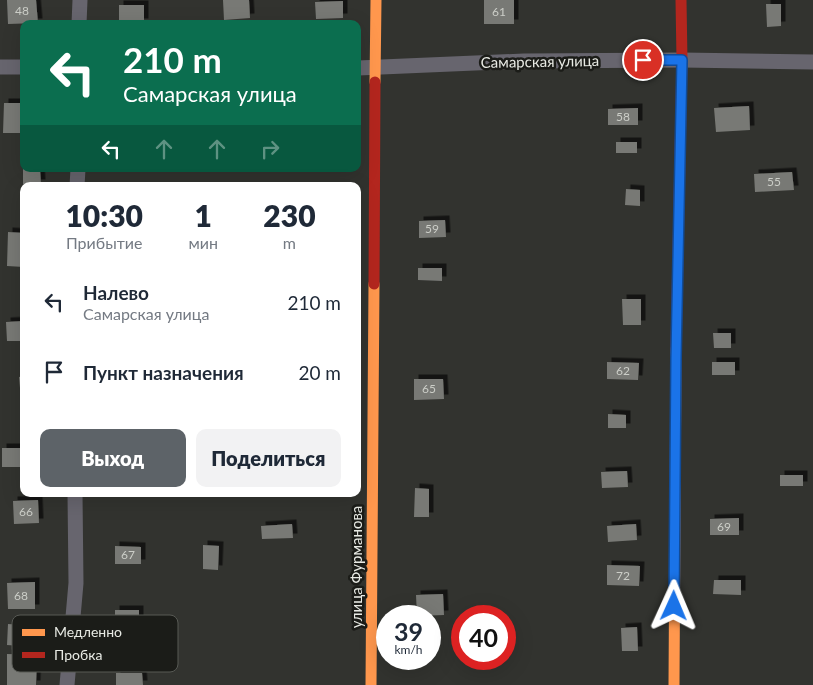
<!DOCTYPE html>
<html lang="ru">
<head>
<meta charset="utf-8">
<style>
	:root { --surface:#fff; --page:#f2f2f3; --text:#1f2937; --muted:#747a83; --accent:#5d6368 }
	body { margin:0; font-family:Lato,sans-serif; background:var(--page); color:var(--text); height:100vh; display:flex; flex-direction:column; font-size:19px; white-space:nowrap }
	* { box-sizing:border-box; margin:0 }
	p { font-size:16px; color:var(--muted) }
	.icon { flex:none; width:28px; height:28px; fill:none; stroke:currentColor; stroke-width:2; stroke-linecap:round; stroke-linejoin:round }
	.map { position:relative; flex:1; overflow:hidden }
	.details { position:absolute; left:20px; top:182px; width:341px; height:315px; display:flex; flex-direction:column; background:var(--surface); border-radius:10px; box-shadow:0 5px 20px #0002 }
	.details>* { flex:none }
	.hud { position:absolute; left:20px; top:20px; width:341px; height:152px; border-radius:10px; box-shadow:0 5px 20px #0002; background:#0b6e4f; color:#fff; overflow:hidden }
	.speed { position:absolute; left:376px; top:605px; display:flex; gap:10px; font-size:25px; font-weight:700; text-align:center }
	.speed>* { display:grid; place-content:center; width:65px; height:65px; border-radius:50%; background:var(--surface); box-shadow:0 5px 20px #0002; line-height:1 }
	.speed small { font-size:12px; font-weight:400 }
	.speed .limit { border:8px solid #d22; background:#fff; color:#111 }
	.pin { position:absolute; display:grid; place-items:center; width:42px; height:42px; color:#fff; margin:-21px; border:2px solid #fff; border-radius:50%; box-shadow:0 1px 5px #0007 }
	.me { position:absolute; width:55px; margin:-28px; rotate:1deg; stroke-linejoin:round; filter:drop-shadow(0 0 4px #0008) }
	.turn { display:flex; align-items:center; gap:18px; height:105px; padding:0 20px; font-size:22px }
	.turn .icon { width:65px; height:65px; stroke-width:2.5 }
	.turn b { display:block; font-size:35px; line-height:42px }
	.lanes { display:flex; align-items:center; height:48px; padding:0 20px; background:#0003; justify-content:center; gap:25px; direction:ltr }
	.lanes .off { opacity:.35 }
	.eta { display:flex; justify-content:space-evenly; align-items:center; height:85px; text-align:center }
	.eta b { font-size:30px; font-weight:800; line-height:35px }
	.action { display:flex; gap:10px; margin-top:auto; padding:10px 20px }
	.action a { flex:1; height:58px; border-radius:10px; background:var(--accent); color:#fff; font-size:20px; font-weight:800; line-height:58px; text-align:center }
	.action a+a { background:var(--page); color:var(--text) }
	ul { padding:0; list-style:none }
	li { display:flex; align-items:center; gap:15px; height:70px; padding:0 20px }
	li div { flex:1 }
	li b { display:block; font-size:19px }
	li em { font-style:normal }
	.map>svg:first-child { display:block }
	.building { fill:#787975; filter:url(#shadow) }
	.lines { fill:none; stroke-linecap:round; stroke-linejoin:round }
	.street { stroke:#67656e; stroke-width:15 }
	.slow { stroke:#ff974d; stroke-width:11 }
	.jam { stroke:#b3261e; stroke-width:11 }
	.route-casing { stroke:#114b97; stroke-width:12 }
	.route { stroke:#1a73e8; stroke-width:9 }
	.labels { text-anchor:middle; stroke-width:5; stroke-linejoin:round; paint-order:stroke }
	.number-label { font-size:12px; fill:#cccec8 }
	.street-label { font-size:15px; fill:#e8eae4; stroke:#1b1c18 }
	.key { fill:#1b1c18; stroke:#585a55; stroke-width:1 }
	.key-label { font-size:14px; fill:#e8eae4 }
</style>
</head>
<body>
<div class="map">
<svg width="813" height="685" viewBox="0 0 813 685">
	<defs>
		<filter id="shadow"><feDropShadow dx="4.5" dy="-4.5" stdDeviation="0" flood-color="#0009"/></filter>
	</defs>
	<rect width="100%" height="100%" fill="#32332f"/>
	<path class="building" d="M7 0H36L38 23 8 24Z
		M223 0H249L250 18 224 20Z
		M484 0H514V24H484Z
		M343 1V18L316 19 315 2Z
		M766 4H781V26L767 27Z
		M119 5H144V23H119Z
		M4 103H24V133H3Z
		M749 106 750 130 716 132 714 108Z
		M638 108V125H608V109Z
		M616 142H637V153H616Z
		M23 169H40L41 184H23Z
		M792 172 794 190 755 192 754 174Z
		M626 189 640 190V206L625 205Z
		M445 220 446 237 419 238V221Z
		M8 232 24 233V267L7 266Z
		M418 268H442V281L418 280Z
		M622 299H641V325H623Z
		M24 321V341H7L6 322Z
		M713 333H731V348H714Z
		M607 362 639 363 638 380 607 379Z
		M712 362H735V375H712Z
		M24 376V387L20 388 19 377Z
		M414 379H443L444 399 414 400Z
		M608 414 626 415V428H608Z
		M2 448H24V467H2Z
		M627 471 628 487 602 488 601 472Z
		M780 475H803V486H780Z
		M415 488 429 489V517H414Z
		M38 500 39 523 14 524 13 501Z
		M739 518V535H710V519Z
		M292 524 293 538 262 539 261 526Z
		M636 524 637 540 608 542 607 526Z
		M203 545 219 546 218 570 203 569Z
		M115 546 141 547V564H115Z
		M607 565 640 566 639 586 607 585Z
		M714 580H741V595L713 594Z
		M35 582V609H8L7 583Z
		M443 594 444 615 417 616 416 595Z
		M115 610H139V625L115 624Z
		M8 624 37 626 36 647 7 645Z
		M637 627 638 651H622L621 628Z
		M7 654 37 655 36 685H7Z
		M116 673H142L143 685H116Z"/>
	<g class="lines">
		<path class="street" d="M79 24 80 0
			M0 67H24
			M358 68 524 61 682 60 813 62
			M77 186 78 169
			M67 685 76 583 75 494"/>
		<path class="slow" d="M375 82 376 0
			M371 685 374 284
			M674 685 676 349"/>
		<path class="jam" d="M374 284 375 82
			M676 349 682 60 681 0"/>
	</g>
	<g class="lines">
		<g class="route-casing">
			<path id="route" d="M643 60H682L676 358 674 606"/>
		</g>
		<use href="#route" class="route"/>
	</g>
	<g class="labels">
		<g class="number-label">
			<text x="22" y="15">48</text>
			<text x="499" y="16">61</text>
			<text x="623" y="121">58</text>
			<text x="774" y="186">55</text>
			<text x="432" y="233">59</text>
			<text x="623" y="375">62</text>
			<text x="429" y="393">65</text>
			<text x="26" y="516">66</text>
			<text x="724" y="531">69</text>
			<text x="128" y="559">67</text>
			<text x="623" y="580">72</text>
			<text x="21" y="600">68</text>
		</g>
		<g class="street-label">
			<text transform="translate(540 62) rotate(-1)" y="5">Самарская улица</text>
			<text transform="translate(357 567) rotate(-90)" y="5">улица Фурманова</text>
		</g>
	</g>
	<rect x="12" y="615" width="166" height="57" rx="8" class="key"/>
	<rect x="22" y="629" width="23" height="7" fill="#ff974d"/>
	<rect x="22" y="652" width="23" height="6" fill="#b3261e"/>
	<g class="key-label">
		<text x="54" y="637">Медленно</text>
		<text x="54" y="660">Пробка</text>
	</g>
</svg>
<div class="speed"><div>39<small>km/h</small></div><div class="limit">40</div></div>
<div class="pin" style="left:643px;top:60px;background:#d93025"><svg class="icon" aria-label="arrive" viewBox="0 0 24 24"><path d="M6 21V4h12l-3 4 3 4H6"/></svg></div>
<svg class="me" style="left:674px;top:606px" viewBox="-20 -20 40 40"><path d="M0-17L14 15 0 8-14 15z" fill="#1a73e8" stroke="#fff" stroke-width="4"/></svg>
<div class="hud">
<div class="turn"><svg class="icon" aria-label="left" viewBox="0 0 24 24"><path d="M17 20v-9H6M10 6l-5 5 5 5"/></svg><div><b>210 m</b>Самарская улица</div></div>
<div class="lanes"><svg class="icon" aria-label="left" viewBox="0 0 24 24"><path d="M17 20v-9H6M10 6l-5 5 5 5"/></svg><svg class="icon off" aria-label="ahead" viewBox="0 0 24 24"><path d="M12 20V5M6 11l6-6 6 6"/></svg><svg class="icon off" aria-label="ahead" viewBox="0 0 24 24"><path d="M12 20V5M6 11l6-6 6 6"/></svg><svg class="icon off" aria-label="right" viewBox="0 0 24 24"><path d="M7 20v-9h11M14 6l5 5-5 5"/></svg></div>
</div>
<section class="details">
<div class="eta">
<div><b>10:30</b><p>Прибытие</p></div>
<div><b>1</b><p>мин</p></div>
<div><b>230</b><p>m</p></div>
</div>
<ul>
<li><svg class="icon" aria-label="left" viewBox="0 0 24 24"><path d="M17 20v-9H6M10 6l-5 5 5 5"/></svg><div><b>Налево</b><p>Самарская улица</p></div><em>210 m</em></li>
<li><svg class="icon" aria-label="arrive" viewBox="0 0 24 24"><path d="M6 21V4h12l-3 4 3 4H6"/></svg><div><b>Пункт назначения</b></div><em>20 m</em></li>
</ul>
<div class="action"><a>Выход</a><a>Поделиться</a></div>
</section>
</div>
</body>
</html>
